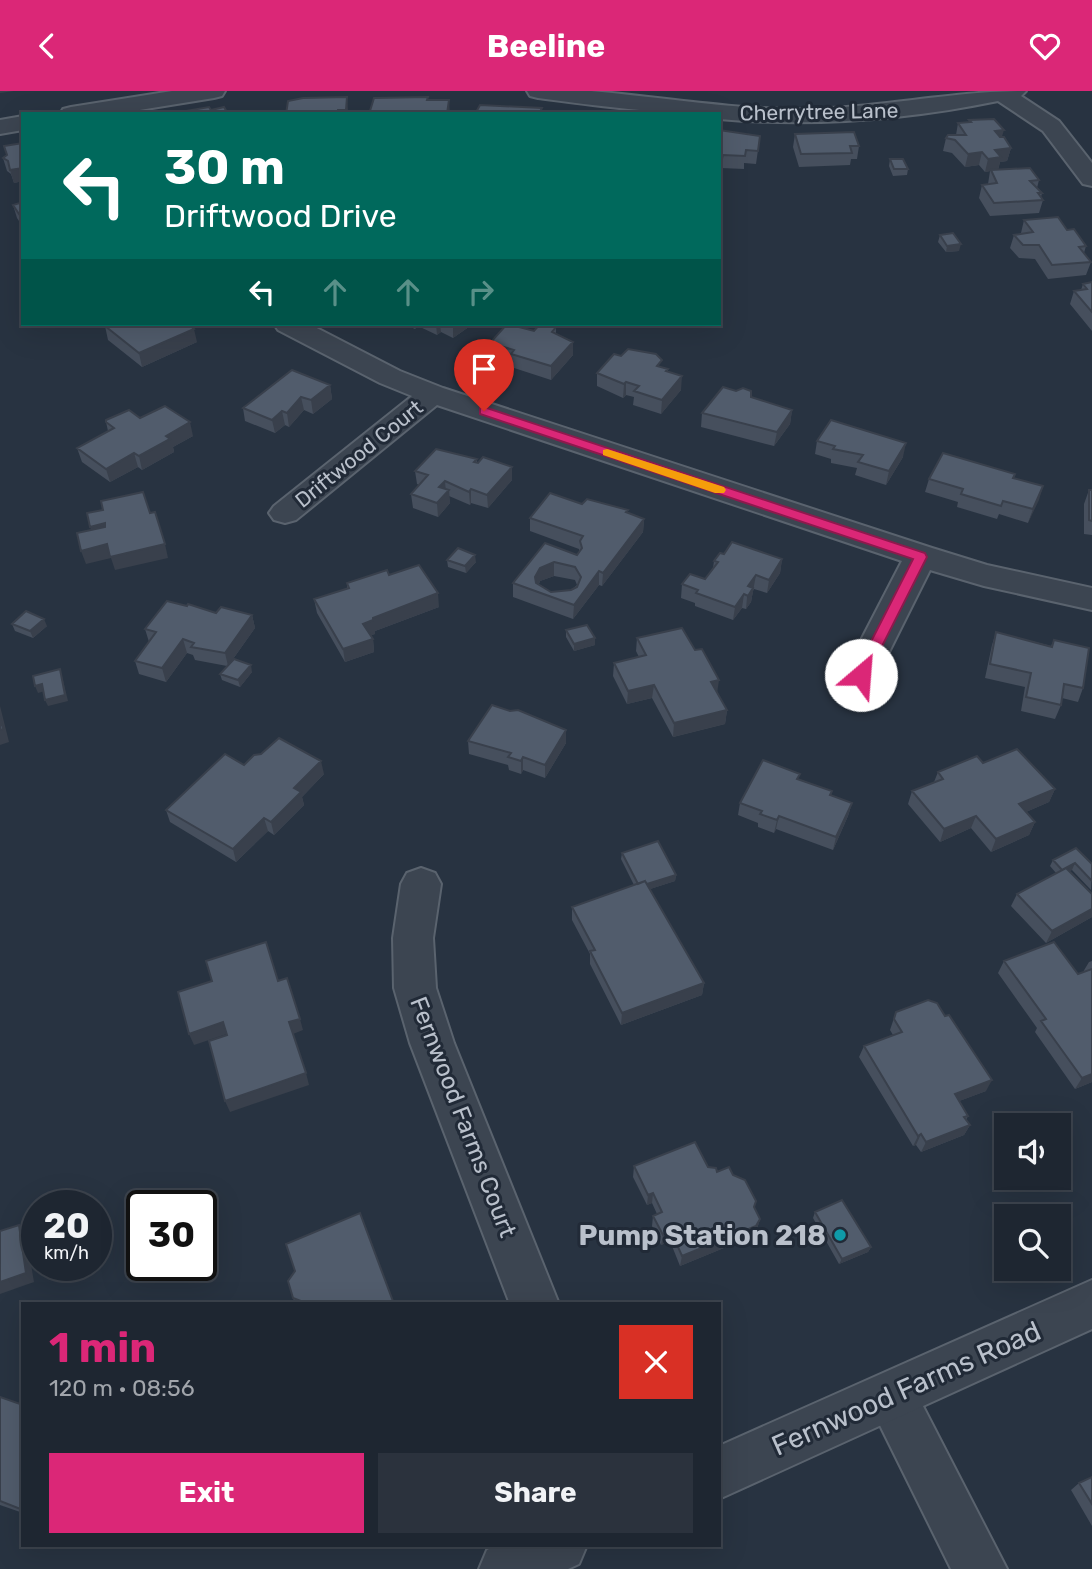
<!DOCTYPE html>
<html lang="en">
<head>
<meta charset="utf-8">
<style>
	:root { --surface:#1e2631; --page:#2b323d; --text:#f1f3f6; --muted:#a1a5ab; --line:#3c434d; --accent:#db2777 }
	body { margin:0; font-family:Rubik,sans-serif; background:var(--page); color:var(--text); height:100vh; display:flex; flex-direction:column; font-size:26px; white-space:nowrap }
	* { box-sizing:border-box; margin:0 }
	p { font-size:23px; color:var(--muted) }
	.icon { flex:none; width:38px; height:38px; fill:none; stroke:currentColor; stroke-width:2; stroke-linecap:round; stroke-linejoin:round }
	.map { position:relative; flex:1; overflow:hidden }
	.details { position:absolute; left:21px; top:1211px; width:700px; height:245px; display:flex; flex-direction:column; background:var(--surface); border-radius:0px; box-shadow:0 7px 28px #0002,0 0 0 2px var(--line) }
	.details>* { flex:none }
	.guide { position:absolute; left:21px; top:21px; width:700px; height:214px; border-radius:0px; box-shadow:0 7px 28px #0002,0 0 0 2px var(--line); background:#00695c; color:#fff; overflow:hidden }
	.tools { position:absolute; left:994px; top:1022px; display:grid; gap:14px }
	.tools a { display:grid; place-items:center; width:77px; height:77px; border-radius:0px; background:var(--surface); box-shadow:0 7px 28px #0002,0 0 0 2px var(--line); font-size:35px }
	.speed { position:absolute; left:21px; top:1099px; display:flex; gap:14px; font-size:35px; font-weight:700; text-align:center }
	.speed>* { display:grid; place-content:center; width:91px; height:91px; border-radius:50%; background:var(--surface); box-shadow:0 7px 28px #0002,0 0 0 2px var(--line); line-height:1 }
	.speed small { font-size:18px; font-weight:400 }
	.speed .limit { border:4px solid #111; border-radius:10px; background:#fff; color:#111 }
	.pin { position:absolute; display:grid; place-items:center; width:60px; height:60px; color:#fff; margin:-72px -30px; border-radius:50% 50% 50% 0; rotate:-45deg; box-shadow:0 0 7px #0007 }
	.pin .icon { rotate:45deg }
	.me { position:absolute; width:77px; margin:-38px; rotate:27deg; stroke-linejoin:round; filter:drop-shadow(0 0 5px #0008) }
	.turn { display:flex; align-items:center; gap:24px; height:147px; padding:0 28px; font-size:32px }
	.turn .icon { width:91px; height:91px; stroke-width:2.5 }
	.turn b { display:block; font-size:49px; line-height:60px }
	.lanes { display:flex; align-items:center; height:66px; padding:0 28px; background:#0003; justify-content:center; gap:35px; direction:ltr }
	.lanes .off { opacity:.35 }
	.round { display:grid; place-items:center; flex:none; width:74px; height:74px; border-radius:0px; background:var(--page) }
	.headline { display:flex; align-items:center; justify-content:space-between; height:119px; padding:0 28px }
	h1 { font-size:42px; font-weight:700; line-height:52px; color:var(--accent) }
	.action { display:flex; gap:14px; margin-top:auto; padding:14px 28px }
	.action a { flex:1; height:80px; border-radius:0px; background:var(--accent); color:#fff; font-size:28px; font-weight:700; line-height:80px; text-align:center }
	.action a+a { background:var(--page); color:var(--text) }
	header { display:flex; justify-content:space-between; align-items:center; height:91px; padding:0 28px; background:var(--accent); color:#fff; font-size:32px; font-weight:700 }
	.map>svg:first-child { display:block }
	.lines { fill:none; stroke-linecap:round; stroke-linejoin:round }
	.minor-casing { stroke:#5a636e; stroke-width:4 }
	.tertiary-casing { stroke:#5a636e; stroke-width:4 }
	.minor { fill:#3c4551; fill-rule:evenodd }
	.tertiary { fill:#3c4551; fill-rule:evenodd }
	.wall { fill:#464f5d; fill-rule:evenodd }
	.shaded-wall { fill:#39404c }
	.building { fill:#515c6c; stroke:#39404c; stroke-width:2; fill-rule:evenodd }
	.route { fill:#db2777; stroke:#8e194d; stroke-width:2 }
	.slow { fill:#f59e0b }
	.culture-dot { fill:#0f9aa8; stroke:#212a37; stroke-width:2.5 }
	.labels { text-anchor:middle; stroke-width:6; stroke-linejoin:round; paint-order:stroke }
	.far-street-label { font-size:21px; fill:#b9c0cb; stroke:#212a37 }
	.street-label { font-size:24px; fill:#b9c0cb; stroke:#212a37 }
	.near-poi-label { font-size:28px; font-weight:bold; fill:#b9c0cb; stroke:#212a37; text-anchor:end }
	.near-street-label { font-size:28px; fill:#b9c0cb; stroke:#212a37 }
</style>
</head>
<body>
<header><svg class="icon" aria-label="back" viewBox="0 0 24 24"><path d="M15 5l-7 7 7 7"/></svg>Beeline<svg class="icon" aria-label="heart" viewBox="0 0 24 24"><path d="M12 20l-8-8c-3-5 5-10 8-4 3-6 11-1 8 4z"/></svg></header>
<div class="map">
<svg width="1092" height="1478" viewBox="0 0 1092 1478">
	<rect width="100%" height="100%" fill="#283341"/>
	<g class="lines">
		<g class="minor-casing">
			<path id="minor" d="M172 0H225L222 5 214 7 115 23H60L63 18 71 16Z
				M527 0C548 0 570 0 591 0 660 6 728 18 798 18 875 18 950 0 1026 0L1021 5 1059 30 1092 72V95L1083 93 1043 40 998 10C906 29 813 36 719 28V23C658 23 599 15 538 7L530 5Z
				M23 25V39L0 43V29Z
				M274 233H309L400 280 443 297 932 457 987 474 1092 497V519L984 495 930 479 873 593 861 597 849 593 843 584 902 470 437 314 296 429 285 432 274 429 269 422 274 415 412 305 380 292 278 239Z
				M421 777 435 782 441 793 433 847 436 897 454 952 559 1213H510L410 952 394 897 393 847 401 793 407 782Z
				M891 1281 909 1288 1007 1478H951L866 1306 873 1288Z"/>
		</g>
		<g class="tertiary-casing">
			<path id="tertiary" d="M1092 1189V1238L719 1408V1355Z
				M497 1454H587L579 1473 568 1478H479L487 1459Z"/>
		</g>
		<use href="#minor" class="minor"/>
		<use href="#tertiary" class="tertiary"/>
	</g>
	<path class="wall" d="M348 19V23H286Z
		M969 29 1002 46 1011 57 1007 70 1000 71 998 79 1039 89 1037 97 1042 102 1041 106 1043 109 1039 122 990 125 979 107 982 94 988 93 990 80 985 81 979 74 965 76 952 62 943 60 946 47 956 44 958 32 969 31Z
		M719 39 760 45 756 73 744 72V78L721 77V81H719Z
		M795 43 859 55 857 68H851L850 74 799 76 793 56Z
		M23 52V90L14 92 11 83 7 80 3 67Z
		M890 68 908 78 907 84 893 85 889 75Z
		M23 111V136L17 127 13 114Z
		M1024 129 1067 139 1086 155 1084 162 1091 171 1086 184 1048 188 1035 168 1019 167 1010 157 1014 144 1021 143V142Z
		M940 144 959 160 946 161 938 151Z
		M1092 191V240L1070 213 1074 200 1081 199 1083 193Z
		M404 233H473L453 247 441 241 437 244 418 235 415 238Z
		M105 235 197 251 142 276 108 249Z
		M556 236V243L573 251V264L551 289 511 276V271L490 265V252L534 240Z
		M661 276 668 278V281L681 299 661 323 633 314 634 306 626 304 623 307 597 295V282Z
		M330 294 332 308 313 323 304 319 289 336 285 334 275 342 245 330 243 317Z
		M751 306 792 319 790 333 774 355 701 336 702 322Z
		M140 327 193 345 173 356 174 361 142 379 138 376 110 391 82 371 77 357 108 340 106 331Z
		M817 350 903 366 886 394 855 384 857 377 831 372V368L815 363Z
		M477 368V372L512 376V389L488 417 471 412 470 414 449 405 450 412 438 426 413 417 411 403 419 394 417 393 415 380Z
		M1015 383 1014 387 1043 395 1028 432 999 423 997 428 957 416 958 411 925 401 929 388Z
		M1089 399H1092V444L1084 443V413Z
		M582 413 628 422 644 428 643 441 602 495 599 494 573 528 513 506V492L545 452 577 464 579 461V458L530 440V427ZM554 485 575 489 577 494 571 499 551 501 539 493 540 490Z
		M724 463 782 468 780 482 767 502 754 498 753 500 751 511 746 518 742 517 733 529 695 515V512L681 507 682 493 705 488 713 477 714 470Z
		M447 469 476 471 466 482 448 476Z
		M389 484 439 516 375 540V543L371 544 373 548 374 561 345 571 317 522 314 508 347 498V492Z
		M216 522 252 524 255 537 233 568 252 581 240 596 222 589 220 583 227 575 195 569 193 564 187 562 166 591 139 583 135 570 149 551 145 538Z
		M12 533 47 535 33 547 15 540Z
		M566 539 595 547V554L574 560 566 546Z
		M996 541 1051 555 1054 549 1083 597 1078 611 1062 607 1061 614 1055 628 1021 620 1025 596 985 587 992 554Z
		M637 547 717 603 727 619 725 633 673 646 652 607 627 613 613 585 614 572 639 566 636 560Z
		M566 639V652L545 687 523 679 521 683 509 679 508 674 469 663 468 650Z
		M983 672 1055 698 1049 711 1026 721 1035 731 1029 744 991 761 971 737 940 751 908 713 912 700 934 691 938 681Z
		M244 674 324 683 302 706 304 714 274 744 268 740 236 771 170 731 166 719Z
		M799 688 832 700 831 704 852 712 848 725 833 759 776 738 774 742 758 736V732L738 724 740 712Z
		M622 762 676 784 675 790 650 798 704 892 702 904 621 934 590 873V863L572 829V816L634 794 621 768Z
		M1053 769 1092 773 1091 799 1072 779 1069 780 1092 803V826L1046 852 1011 815 1017 803 1056 782 1050 775Z
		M1004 870 1078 883 1083 881 1089 871 1092 870V991L1075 998 1035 941 1037 937 998 882Z
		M896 921 986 1000 959 1010 968 1025 966 1029 970 1034 964 1044 921 1061 916 1054 913 1055 859 966 864 955 893 944 890 939Z
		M634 1075 708 1076 717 1081 754 1116 760 1128 757 1138 753 1145 680 1175 670 1150 661 1154 652 1135 653 1125 657 1123 652 1112 647 1114 633 1086Z
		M815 1121 871 1156 868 1161 839 1173 813 1127Z
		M293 1207 394 1213H295Z
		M0 1306 23 1314V1422L0 1414Z
		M1092 1386V1435L1071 1399 1079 1392Z"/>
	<path class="shaded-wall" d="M0 0H14L0 2Z
		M347 6 348 19V23H346V19Z
		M449 9 450 23H447Z
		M1004 39 1000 52 995 40Z
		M1011 57 1007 70 1000 71 998 79 985 81 988 68 995 59Z
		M982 61 979 74 965 76 968 63Z
		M23 77V90L14 92 10 79Z
		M961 153 959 160 946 161 947 155Z
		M436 233H440L441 241 437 244Z
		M453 233H473L453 247Z
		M194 238 197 251 142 276 139 262Z
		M573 251V264L551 289V275Z
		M682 285 681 299 661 323 662 309Z
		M626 291V304L623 307 624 293Z
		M330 294 332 308 313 323 311 309Z
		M301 306 304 319 289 336 287 322Z
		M792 319 790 333 774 355 777 341Z
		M282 320 285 334 275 342 272 329Z
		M190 331 193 345 173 356 174 361 142 379 139 365 166 345Z
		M906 352 903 366 886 394 889 380Z
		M134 362 138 376 110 391 106 378Z
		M512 376V389L488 417 487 404Z
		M445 390 446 402 449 399 450 412 438 426 437 412 439 396Z
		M1043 395 1039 409 1028 432 1033 418Z
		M471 398V412L470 414 469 401Z
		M644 428 643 441 602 495 603 482Z
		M105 432 109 446 95 449 90 436Z
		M107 453H165L168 467 115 479 111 467 86 473 81 460Z
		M475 464 476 471 466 482 465 475Z
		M782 468 780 482 767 502 769 489Z
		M554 471V485L540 490 535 500V486L540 477Z
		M599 480V494L573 528 574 514Z
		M756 484 751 511 746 518 748 495Z
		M438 502 439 516 375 540V543L365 546 363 533 373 527Z
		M744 503 742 517 733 529 735 516Z
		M252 524 255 537 228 575 225 562Z
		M44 528 47 535 33 547 30 540Z
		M595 547V554L574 560V553Z
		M183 548 187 562 166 591 162 577Z
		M373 548 374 561 345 571 343 558Z
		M251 574 252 581 240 596 238 589Z
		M60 578 62 585 68 610 48 615 45 609Z
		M719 589 717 603 711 591Z
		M42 593 45 600 38 602 35 595Z
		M654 594 652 607 627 613 628 600Z
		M0 615 9 651 0 654Z
		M727 619 725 633 673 646 674 632Z
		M566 639V652L545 687V674Z
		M523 666V679L521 683V670Z
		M321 670 324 683 302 706 304 714 274 744 271 731 294 697Z
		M1055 698 1049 711 1014 726 1019 713Z
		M852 712 848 725 833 759 836 746Z
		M779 725 776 738 774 742 777 729Z
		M976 725 971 737 940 751 944 738Z
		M264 727 268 740 236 771 233 758Z
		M1035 731 1029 744 991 761 996 748Z
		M1075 772 1072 779 1059 785 1062 779Z
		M676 784 675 790 638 802 639 795Z
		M1092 818V826L1046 852 1052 840Z
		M704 892 702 904 621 934 622 922Z
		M300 928 303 939 293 943 289 931Z
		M223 931 227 943 194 954 189 943Z
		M306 982 309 994 230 1021 225 1010Z
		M1092 983V991L1075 998 1082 987Z
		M992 989 986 1000 949 1014 955 1003Z
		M970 1034 964 1044 921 1061 926 1051Z
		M921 1043 916 1054 913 1055 918 1045Z
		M653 1102 652 1112 647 1114 648 1104Z
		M760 1128 757 1138 753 1145 680 1175 682 1165Z
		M19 1134 26 1144 34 1191 0 1203V1191Z
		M671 1140 670 1150 661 1154 663 1144Z
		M871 1156 868 1161 839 1173 842 1168Z"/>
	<path class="building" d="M347 6 346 19H338L337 23H286L288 10 303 7Z
		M428 6 427 9H449L447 23H369L374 7Z
		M480 14 542 17 539 23H475Z
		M209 16 211 19 224 16 228 23H181L180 21Z
		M994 28 1004 39 995 40 1000 46H1004L1011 57 995 59 1001 66 988 68 982 61 968 63 955 49 946 47 948 44H966L958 32 971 31 969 29Z
		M719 39 760 45 758 60 746 59 745 65 723 64 722 68H719Z
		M854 41 859 55H850L852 62 801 63 795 43Z
		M23 52V77L10 79 8 70 3 67 7 64 4 55Z
		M890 68H903L908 78H894Z
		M1030 77 1039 89 1030 90 1042 102H1038L1043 109 994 112 982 94 997 92 991 79Z
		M23 111V125L21 126 13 114Z
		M1058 126 1067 139 1074 138 1086 155 1079 156 1091 171 1052 174 1039 154H1023L1014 144 1033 141 1024 129Z
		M953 142 961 153 947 155 940 144Z
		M1092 191V221L1074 200 1087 198 1083 193Z
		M109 233H188L194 238 139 262 105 235Z
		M507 233 534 240 540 233H543L556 236 552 241 573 251 551 275 511 263 514 259 490 252Z
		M628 258 656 263 662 269 657 275 668 278 666 280 682 285 662 309 634 300 639 295 626 291 624 293 597 282 614 263 621 265Z
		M292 279 330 294 311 309 301 306 287 322 282 320 272 329 243 317Z
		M723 296 736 300 743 297 751 300V306L792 319 777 341 702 322Z
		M165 315 190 331 166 345 170 348 139 365 134 362 106 378 77 357 114 337 106 331V329L129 319 140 327Z
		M831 329 906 352 889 380 858 371 863 364 833 358 835 355 817 350Z
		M436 358 477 368 474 371 478 372 483 366 512 376 487 404 471 398 469 401 445 390 439 396 449 399 437 412 411 403 428 384 415 380Z
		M943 362 1015 383 1013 387 1043 395 1033 418 1003 410 1001 415 961 403 963 398 929 388Z
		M1089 399H1092V430L1089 429Z
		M143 401 150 422 155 421 165 453 110 466 107 453 81 460 77 442 105 436V432L90 436 87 422 103 419 101 410Z
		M550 402 582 413 587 408 628 419 626 421 644 428 603 482 599 480 574 514 513 492 545 452 577 464 582 457 580 450 583 445 530 427ZM554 471 575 476 581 486 577 496 571 499 551 501 536 492 535 486 540 477Z
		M732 451 782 468 769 489 756 484 748 495 753 497 748 505 744 503 735 516 696 502 698 499 682 493 690 483 705 488 718 471 714 470 720 462 724 463Z
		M458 457 475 464 465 475 447 469Z
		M419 474 438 502 373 527V529L363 533 373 548 343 558 314 508 349 497 347 492 387 479 389 484Z
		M167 510 187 515 188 513 216 522 221 516 252 524 225 562 191 556 194 552 183 548 162 577 135 570 156 541 145 538Z
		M26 520 44 528 30 540 12 533Z
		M587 534 595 547 574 553 566 539Z
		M682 537 695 559 702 558 719 589 711 591 727 619 674 632 654 594 628 600 614 572 646 564 637 547Z
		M996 541 1052 556 1054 549 1089 557 1083 597 1064 593 1061 614 1026 606 1031 582 990 573Z
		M234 568 251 574 238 589 220 583Z
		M60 578 65 604 45 609 42 593 35 595 33 585Z
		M492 614 510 620 518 619 566 639 545 674 523 666 521 670 508 666 511 662 468 650Z
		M0 626 3 638 0 639Z
		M279 647 321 670 294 697 301 701 271 731 264 727 233 758 166 719 225 663 244 674 254 664 261 663Z
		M1017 658 1055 698 1019 713 1035 731 996 748 976 725 944 738 912 700 943 688 938 681 977 665 983 672Z
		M763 669 800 683 797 688 832 700 830 704 852 712 836 746 779 725 777 729 760 723 762 720 740 712Z
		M658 750 676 784 647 793 645 790 638 793 622 762Z
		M1076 757 1092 773V790L1075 772 1062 779 1053 769Z
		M1066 777 1092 803V818L1052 840 1017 803Z
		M645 790 704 892 622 922 590 860 595 859 572 816Z
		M266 851 278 890 287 887 300 928 289 931 306 982 225 1010 209 950 227 944 223 931 189 943 178 901 212 890 206 870Z
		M1054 851 1078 883 1092 878V983L1082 987 1041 930 1046 928 1004 870Z
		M928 909 937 912 945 925 949 924 992 989 955 1003 968 1025 964 1026 970 1034 926 1051 921 1043 918 1045 864 955 902 941 894 928 896 921Z
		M695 1051 708 1076 716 1077 717 1081 729 1076 733 1084 745 1089 756 1110 754 1116 760 1128 756 1135 682 1165 671 1140 663 1144 653 1125 662 1121 653 1102 648 1104 634 1075Z
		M842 1109 871 1156 842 1168 815 1121Z
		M360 1122 394 1213H302L301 1210 293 1207 288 1190 295 1180 286 1153Z
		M19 1134 26 1182 0 1191V1140Z
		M0 1306 23 1314V1419L0 1410Z
		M1092 1386V1413L1079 1392Z"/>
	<path class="route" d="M484 316 925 462 927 466 866 587 861 589 854 584 913 468 480 323V317Z"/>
	<path class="slow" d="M607 358 724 396 726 399 724 402H715L603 364V359Z"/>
	<circle class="culture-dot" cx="840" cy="1144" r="7"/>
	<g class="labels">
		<g class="far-street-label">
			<text transform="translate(819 21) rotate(-1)" y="7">Cherrytree Lane</text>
			<text transform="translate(359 363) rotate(-39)" y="7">Driftwood Court</text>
		</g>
		<g class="street-label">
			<text transform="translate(463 1026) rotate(69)" y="8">Fernwood Farms Court</text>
		</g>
		<g class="near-poi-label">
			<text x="826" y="1154">Pump Station 218</text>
		</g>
		<g class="near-street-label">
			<text transform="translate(906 1297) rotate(-24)" y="10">Fernwood Farms Road</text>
		</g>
	</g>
</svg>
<div class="tools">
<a><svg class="icon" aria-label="sound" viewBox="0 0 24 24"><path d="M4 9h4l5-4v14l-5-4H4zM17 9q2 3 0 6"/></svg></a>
<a><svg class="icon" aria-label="search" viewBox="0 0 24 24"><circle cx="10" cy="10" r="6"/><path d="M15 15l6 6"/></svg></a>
</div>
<div class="speed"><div>20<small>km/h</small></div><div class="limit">30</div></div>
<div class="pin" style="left:484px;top:320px;background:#d93025"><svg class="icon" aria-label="arrive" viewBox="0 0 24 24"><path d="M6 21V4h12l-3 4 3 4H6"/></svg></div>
<svg class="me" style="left:861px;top:584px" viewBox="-20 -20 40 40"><circle r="19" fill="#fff"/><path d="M0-13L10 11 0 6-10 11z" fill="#db2777"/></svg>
<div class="guide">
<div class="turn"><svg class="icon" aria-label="left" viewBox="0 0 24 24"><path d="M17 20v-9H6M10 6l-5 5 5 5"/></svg><div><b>30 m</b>Driftwood Drive</div></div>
<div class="lanes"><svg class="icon" aria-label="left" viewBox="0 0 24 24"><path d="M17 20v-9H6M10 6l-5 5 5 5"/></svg><svg class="icon off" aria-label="ahead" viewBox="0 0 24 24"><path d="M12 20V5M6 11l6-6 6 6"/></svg><svg class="icon off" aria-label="ahead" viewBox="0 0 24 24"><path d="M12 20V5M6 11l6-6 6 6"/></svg><svg class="icon off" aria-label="right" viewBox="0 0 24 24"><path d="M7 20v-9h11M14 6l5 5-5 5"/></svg></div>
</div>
<section class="details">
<div class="headline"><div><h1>1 min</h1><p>120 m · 08:56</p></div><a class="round" style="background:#d93025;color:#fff"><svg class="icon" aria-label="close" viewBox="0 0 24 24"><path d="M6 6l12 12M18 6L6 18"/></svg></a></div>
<div class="action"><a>Exit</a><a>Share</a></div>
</section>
</div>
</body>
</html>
